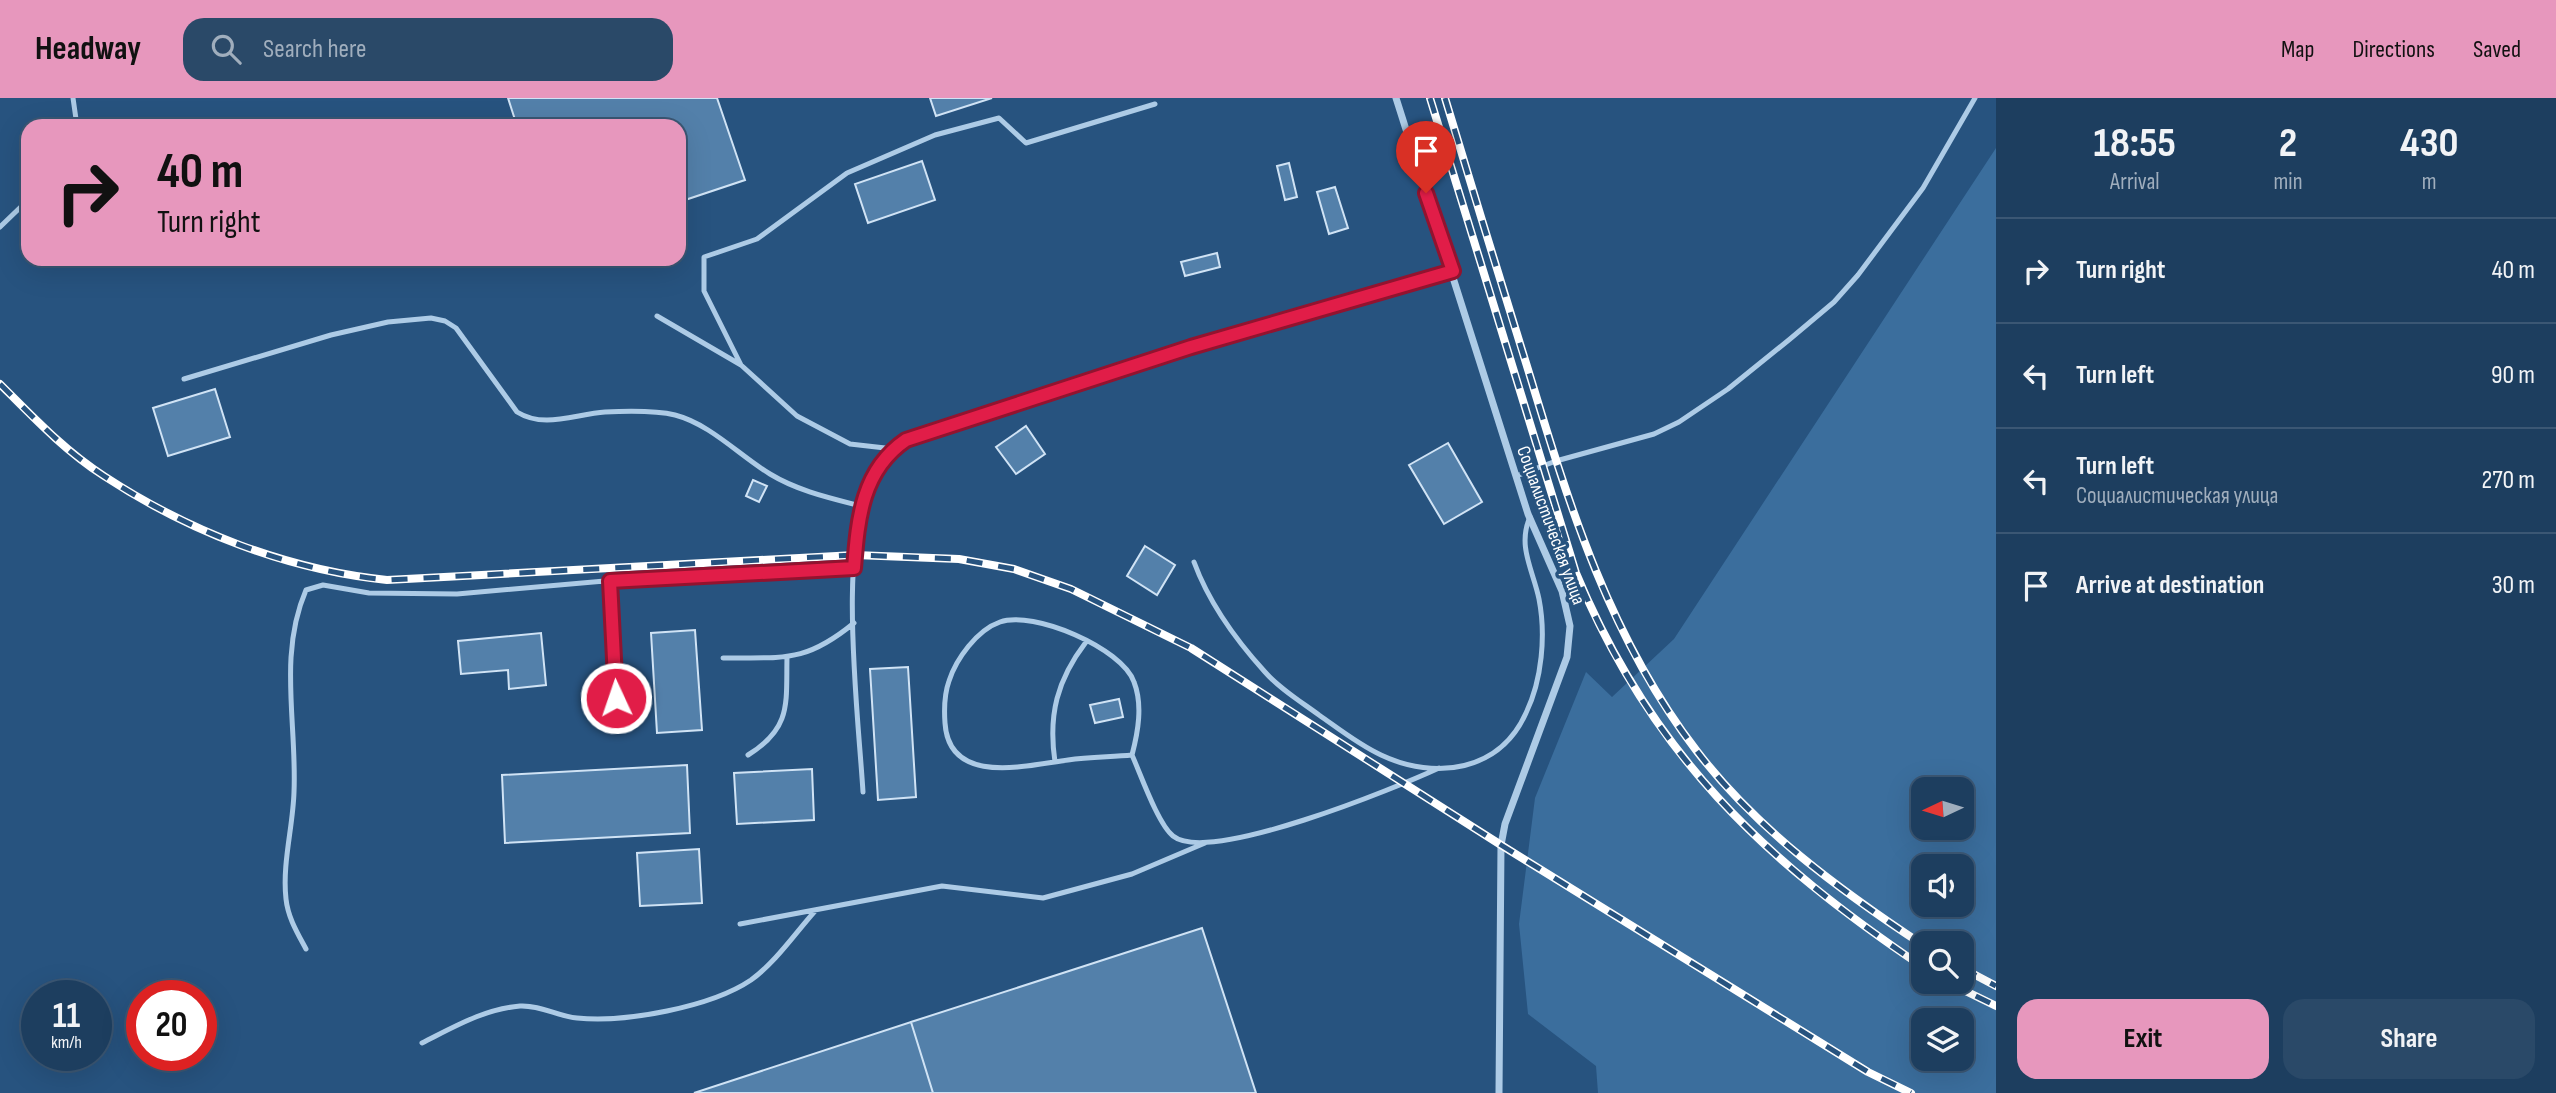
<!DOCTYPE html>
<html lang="en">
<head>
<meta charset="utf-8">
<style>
	:root { --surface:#1d3e5f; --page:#2a4968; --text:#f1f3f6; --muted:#a0aebd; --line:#3b5774; --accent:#e797bd }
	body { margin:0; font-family:"Sofia Sans Condensed",sans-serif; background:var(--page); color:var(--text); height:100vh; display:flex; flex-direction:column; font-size:26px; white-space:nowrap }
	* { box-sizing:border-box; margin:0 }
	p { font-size:23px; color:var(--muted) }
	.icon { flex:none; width:38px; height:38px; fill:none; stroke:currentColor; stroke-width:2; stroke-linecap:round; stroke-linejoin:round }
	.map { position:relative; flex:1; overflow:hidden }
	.panel { display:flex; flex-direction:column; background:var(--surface); width:560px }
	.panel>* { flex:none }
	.guide { position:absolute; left:21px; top:21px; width:665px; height:147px; border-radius:21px; box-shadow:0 7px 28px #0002,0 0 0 2px var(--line); background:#e797bd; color:#111; overflow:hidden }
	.needle { width:46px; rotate:266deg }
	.buttons { position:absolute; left:1911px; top:679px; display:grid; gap:14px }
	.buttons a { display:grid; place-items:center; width:63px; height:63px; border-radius:14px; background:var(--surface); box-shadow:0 7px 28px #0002,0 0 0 2px var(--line); font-size:35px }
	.speed { position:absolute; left:21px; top:882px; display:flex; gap:14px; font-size:35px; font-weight:700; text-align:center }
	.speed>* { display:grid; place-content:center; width:91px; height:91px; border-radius:50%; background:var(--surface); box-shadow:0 7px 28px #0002,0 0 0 2px var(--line); line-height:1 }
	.speed small { font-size:18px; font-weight:400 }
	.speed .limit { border:10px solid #d22; background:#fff; color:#111 }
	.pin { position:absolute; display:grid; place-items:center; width:60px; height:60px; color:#fff; margin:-72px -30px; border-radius:50% 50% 50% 0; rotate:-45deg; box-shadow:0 0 7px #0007 }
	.pin .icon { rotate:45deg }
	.me { position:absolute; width:77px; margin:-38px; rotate:357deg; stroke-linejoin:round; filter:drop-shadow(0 0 5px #0008) }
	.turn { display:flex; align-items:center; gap:24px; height:147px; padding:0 21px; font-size:32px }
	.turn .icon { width:91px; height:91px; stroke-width:2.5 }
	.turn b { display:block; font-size:49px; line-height:60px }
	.eta { display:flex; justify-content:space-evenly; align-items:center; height:119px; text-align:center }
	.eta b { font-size:42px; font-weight:700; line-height:49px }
	.primary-button { display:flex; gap:14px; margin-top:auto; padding:14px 21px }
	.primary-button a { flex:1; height:80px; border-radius:21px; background:var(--accent); color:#111; font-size:28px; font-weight:700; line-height:80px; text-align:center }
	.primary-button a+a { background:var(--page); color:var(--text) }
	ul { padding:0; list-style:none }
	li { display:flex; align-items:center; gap:21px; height:105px; padding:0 21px; border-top:2px solid var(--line) }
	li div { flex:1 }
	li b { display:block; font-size:26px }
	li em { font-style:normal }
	header { display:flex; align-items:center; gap:42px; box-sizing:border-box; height:98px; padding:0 35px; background:var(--accent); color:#111 }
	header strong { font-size:33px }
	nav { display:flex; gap:38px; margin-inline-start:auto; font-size:24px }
	.search { width:490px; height:63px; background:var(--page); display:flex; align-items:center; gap:18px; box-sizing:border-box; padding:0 24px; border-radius:21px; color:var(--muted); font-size:26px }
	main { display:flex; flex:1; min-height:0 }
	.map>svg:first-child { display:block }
	.green { fill:#3b6e9d; fill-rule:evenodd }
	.building { fill:#5380aa; stroke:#d0e3f5; stroke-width:2 }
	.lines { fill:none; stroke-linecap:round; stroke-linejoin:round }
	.lane { stroke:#adcbe6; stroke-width:5 }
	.street { stroke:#adcbe6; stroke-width:7 }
	.rail-casing { stroke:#fff; stroke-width:8 }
	.rail { stroke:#27537f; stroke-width:5; stroke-dasharray:16; stroke-linecap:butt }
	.route-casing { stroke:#92132f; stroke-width:18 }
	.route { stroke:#e11d48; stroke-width:12 }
	.labels { text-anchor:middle; stroke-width:7; stroke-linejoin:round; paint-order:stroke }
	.street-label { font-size:19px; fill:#fff; stroke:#27537f }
</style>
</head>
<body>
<header>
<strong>Headway</strong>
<div class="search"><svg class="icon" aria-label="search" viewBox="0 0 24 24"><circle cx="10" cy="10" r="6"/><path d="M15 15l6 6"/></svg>Search here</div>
<nav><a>Map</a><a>Directions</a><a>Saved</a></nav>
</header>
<main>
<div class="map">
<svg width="1996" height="995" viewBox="0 0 1996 995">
	<rect width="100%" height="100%" fill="#27537f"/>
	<path class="green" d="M1996 50V995H1598L1596 968 1528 916 1519 826 1535 700 1586 574 1612 599 1674 541ZM1923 691H1962V730H1923ZM1923 768H1962V807H1923ZM1923 845H1962V884H1923ZM1923 922H1962V961H1923Z"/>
	<path class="building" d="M508 0H717L745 82 679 104V28H517Z
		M930 0H992L936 18Z
		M922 63 935 102 868 125 855 86Z
		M1289 65 1297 99 1285 102 1277 68Z
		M1335 89 1348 130 1329 136 1317 94Z
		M1217 155 1220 169 1185 178 1181 164Z
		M215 291 230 339 168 358 153 310Z
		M1026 328 1045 356 1016 376 996 349Z
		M1448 345 1482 404 1444 426 1409 367Z
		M753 382 767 388 759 404 746 398Z
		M1145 448 1175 467 1157 497 1127 478Z
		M695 532 702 632 657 635 651 535Z
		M541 535 546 587 509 591 508 572 461 576 458 543Z
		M908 569 916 699 878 702 870 571Z
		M1119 601 1123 619 1095 625 1090 607Z
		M687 667 690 735 505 745 502 677Z
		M812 671 814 722 737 726 734 675Z
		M699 751 702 805 640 808 637 755Z
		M1202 830 1256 995H933L911 924Z
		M911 924 933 995H694Z"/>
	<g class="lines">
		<path class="lane" d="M73 0 77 28
			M0 129 28 102
			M657 218 741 267 797 318 850 346 894 351
			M741 267 704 193V159L757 141 847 75 935 37 999 20 1026 45 1155 6
			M184 281 331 237 388 224 431 220 445 223 456 230 517 314C544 331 575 316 605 314 627 313 654 312 675 317 710 326 740 358 770 376 798 393 830 400 861 408
			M1516 378 1556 363 1654 336 1679 324 1728 291 1790 241 1834 204 1858 177 1923 90 1975 0
			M1194 464C1209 505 1235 541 1265 574 1280 591 1300 603 1319 617 1339 631 1359 647 1381 657 1436 683 1500 673 1526 615 1542 582 1546 537 1539 501 1533 472 1517 448 1530 419
			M610 483 617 624
			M723 560C783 559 804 566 854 525
			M748 657C792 630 786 605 787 559
			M1132 657C1138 634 1143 607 1134 584 1122 550 1033 512 1000 524 977 532 956 561 949 583 944 597 944 611 945 625 949 689 1028 667 1068 662 1089 659 1111 659 1132 657 1141 677 1158 726 1173 738 1209 767 1398 689 1439 670
			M1055 664C1048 617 1057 582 1086 544
			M863 694C858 612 836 442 875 371 882 359 894 351 906 343L1191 249 1453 173
			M740 826 942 788 1043 800 1132 776 1205 745
			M306 851C298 836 288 820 286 801 282 766 293 729 294 694 297 625 278 557 306 492L323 487 369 495 457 496 673 477 854 470
			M422 945C454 929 484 911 520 908 541 907 557 918 577 920 625 925 711 909 751 882 776 864 796 834 816 812"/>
		<path class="street" d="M1396 0 1528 416 1562 493 1570 528 1567 559 1505 726 1501 747 1499 995"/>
		<g class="rail-casing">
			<path id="rail" d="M1430 0 1576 475C1651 656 1764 762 1923 869
				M1445 0C1473 93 1501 185 1530 278 1570 410 1610 540 1696 652 1756 731 1841 793 1923 847
				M0 286C33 319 65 353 104 378 188 433 287 472 387 482L855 457 959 461 1014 471 1071 491 1191 550 1501 747 1868 974 1911 995
				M1962 870 1996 888
				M1947 884 1996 908"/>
		</g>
		<use href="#rail" class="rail"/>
	</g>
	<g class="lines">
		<g class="route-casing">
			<path id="route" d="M616 600 610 483 854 470C858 420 862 372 906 342L1191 249 1453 173 1426 95"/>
		</g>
		<use href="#route" class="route"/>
	</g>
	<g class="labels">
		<g class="street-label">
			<text transform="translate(1552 427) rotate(70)" y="7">Социалистическая улица</text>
		</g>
	</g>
</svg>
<div class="buttons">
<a><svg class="needle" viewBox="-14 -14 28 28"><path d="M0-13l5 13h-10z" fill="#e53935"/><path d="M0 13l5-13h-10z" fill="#a0aebd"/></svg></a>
<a><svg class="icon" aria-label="sound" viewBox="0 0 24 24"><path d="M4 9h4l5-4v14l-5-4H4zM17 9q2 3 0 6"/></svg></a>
<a><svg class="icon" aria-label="search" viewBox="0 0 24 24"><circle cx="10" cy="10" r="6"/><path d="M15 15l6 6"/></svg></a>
<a><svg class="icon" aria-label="layers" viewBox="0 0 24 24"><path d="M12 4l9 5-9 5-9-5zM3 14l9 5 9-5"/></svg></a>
</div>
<div class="speed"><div>11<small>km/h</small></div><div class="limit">20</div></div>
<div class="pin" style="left:1426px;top:95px;background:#d93025"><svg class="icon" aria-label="arrive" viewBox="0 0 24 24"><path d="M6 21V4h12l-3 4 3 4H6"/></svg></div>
<svg class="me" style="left:616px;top:600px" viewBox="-20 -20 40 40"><circle r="17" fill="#e11d48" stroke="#fff" stroke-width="3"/><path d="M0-11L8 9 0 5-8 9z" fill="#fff"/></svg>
<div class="guide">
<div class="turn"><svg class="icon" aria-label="right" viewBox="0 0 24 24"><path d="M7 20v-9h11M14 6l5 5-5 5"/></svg><div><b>40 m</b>Turn right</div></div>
</div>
</div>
<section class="panel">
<div class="eta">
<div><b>18:55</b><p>Arrival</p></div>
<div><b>2</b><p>min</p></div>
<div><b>430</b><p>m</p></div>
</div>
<ul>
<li><svg class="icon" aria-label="right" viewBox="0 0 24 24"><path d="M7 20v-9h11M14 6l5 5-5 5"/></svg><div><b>Turn right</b></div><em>40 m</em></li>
<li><svg class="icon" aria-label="left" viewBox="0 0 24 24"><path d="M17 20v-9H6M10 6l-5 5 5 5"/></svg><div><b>Turn left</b></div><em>90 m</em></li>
<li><svg class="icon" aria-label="left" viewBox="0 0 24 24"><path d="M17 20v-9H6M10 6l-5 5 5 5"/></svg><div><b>Turn left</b><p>Социалистическая улица</p></div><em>270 m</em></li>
<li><svg class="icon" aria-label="arrive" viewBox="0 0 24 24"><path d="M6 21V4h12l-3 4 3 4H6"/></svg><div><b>Arrive at destination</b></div><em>30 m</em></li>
</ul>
<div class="primary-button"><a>Exit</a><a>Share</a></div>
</section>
</main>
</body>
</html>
